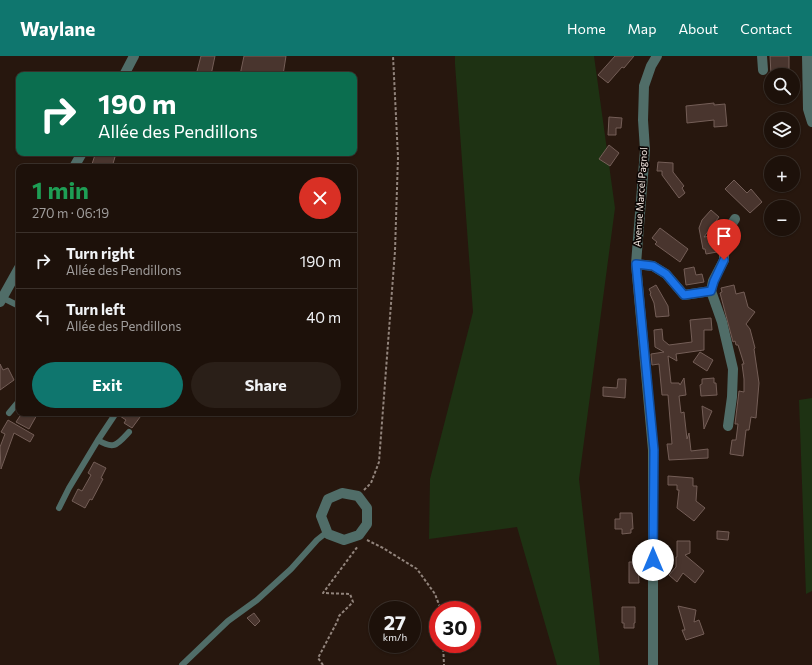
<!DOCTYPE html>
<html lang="en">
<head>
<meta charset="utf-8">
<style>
	:root { --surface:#1d110a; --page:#2a1f18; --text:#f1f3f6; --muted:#a09d9c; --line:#3b312b; --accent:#0f766e }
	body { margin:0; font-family:Commissioner,sans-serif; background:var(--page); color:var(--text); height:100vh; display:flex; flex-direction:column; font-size:15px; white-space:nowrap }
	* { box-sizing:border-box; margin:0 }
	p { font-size:13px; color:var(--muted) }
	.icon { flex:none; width:22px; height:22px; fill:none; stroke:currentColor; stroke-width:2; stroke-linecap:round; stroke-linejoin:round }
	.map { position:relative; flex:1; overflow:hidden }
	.side { position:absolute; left:16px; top:108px; width:341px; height:252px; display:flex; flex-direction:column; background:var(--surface); border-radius:8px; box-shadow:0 1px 3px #0004,0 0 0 1px var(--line) }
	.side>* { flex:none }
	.guide { position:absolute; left:16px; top:16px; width:341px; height:84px; border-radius:8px; box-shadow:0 1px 3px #0004,0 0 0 1px var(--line); background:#0b6e4f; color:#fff; overflow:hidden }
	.controls { position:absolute; left:764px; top:12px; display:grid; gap:8px }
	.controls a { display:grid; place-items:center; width:36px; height:36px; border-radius:50%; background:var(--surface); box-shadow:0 1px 3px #0004,0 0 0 1px var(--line); font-size:20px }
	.speed { position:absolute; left:369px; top:545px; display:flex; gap:8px; font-size:20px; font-weight:700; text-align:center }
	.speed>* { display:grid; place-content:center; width:52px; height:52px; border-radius:50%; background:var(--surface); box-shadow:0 1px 3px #0004,0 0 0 1px var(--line); line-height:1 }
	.speed small { font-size:10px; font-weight:400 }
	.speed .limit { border:6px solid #d22; background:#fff; color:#111 }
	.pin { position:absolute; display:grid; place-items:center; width:34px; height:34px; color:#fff; margin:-41px -17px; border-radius:50% 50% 50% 0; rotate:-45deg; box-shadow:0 0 4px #0007 }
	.pin .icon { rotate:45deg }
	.me { position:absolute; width:44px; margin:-22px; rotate:0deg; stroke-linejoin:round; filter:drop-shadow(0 0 3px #0008) }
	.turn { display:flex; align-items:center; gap:14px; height:84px; padding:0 16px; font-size:18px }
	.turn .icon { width:52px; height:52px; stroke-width:2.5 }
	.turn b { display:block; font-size:28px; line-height:34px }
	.round { display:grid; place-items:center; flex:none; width:42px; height:42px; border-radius:21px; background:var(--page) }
	.head { display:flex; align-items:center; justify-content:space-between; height:68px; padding:0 16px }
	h1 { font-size:24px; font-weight:700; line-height:30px; color:#1e9e55 }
	.cta { display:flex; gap:8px; margin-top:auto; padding:8px 16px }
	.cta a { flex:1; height:46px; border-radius:24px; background:var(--accent); color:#fff; font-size:16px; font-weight:700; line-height:46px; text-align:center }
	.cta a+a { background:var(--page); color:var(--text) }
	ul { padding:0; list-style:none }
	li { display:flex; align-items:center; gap:12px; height:56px; padding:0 16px; border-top:1px solid var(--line) }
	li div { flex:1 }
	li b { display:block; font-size:15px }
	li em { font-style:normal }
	header { display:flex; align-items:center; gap:24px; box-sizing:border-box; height:56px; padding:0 20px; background:var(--accent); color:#fff }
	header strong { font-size:19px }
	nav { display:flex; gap:22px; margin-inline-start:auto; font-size:14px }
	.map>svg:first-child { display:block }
	.green { fill:#1e3213 }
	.building { fill:#49352e; stroke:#745e57 }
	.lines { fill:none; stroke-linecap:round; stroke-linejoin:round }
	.path { stroke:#92847c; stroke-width:2; stroke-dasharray:3 2; stroke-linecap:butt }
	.service { stroke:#506d68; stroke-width:6 }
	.minor { stroke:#506d68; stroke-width:10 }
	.route-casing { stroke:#114b97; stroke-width:10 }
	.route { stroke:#1a73e8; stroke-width:7 }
	.labels { text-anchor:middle; stroke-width:3.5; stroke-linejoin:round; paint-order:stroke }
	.street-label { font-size:10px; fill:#f8ece5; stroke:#0b0503 }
</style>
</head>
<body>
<header>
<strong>Waylane</strong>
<nav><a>Home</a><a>Map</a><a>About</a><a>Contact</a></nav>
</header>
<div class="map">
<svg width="812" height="609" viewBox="0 0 812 609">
	<rect width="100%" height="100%" fill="#27170e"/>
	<path class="green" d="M455 0H594L615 152 579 423 600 609H557L517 471 429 483 430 423 473 256 455 8Z
		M812 342V535L806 538 799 344Z"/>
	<path class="building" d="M201 0H215L211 19H196Z
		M244 0H286L283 19H240Z
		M615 0H634L624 12 622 11 608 27 598 19Z
		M770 0H789V19H771Z
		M714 47V49L725 48 727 70 714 71V64L687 67 686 50Z
		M609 61 622 62 621 72H616V79H608Z
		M609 89 619 97 610 110 599 103Z
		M101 97 115 101 112 111H102L92 108 95 99 100 100Z
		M658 106 673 107V116L684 130 682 132 685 137 679 142 662 119V115H657Z
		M734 124 747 137 751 133 762 146 750 157 725 133Z
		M711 154 719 161 704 181 717 179V196L706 198 705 193H703L699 172 702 164Z
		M660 172 688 193 680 206 655 188 657 186 652 182Z
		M694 211 696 219 702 218 704 226 686 229 684 213Z
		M656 229 668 250 669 260 656 261 654 247 650 238 651 237 649 233Z
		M734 229 736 238 744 236 748 251 755 256 746 268 750 273 755 292 754 293 759 327 756 362 751 361 749 374H746L743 400 730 398 732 384H736L738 368H735L739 335 744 336V323L742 308H744L738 289H736L735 285 733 286 720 237 722 236 721 232Z
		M711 262 712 274H704V294L676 298 677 305 668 300 671 327H679L680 329 684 322 686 339 679 340 681 357 684 356 687 383 689 377 691 395 708 393V402L669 404 667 388H672L668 339H662L659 308 652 309 651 298 664 296 655 291 654 274 662 273 663 284 669 289 692 286 690 264Z
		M700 296 713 304 707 315 693 306Z
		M0 308 3 314 8 312 14 324 0 334Z
		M714 322V327H716L717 339 701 340 700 329 702 328V323Z
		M618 323H626L625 342 603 340V331L617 332Z
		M702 350 712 355 704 373Z
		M22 357H38L29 373 16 366Z
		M120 357H143L132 372 124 367 126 364 120 360Z
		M8 364 34 379 30 386 14 377 1 413 0 391 5 378 1 376Z
		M94 406 106 412 101 422 103 423 92 444 90 443 85 452 72 445 78 433 82 435 91 419 88 417Z
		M668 420 693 422V430H697L696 445 705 452 694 465 677 452 679 434H677V429H668Z
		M620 457H632L633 473H631V477L622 478V473H615V463H620Z
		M717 475 729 476 728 484 717 483Z
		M677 485H690V497L685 499 704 515 695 527 683 517 677 526 669 519 676 511V501H677Z
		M629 506H638L639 527H629Z
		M678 550 696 554 694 566 699 564 704 578 686 584 682 574H685Z
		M622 551H635V567H634V572H624V567H622Z
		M254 557 260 565 255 570 247 562Z"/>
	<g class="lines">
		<path class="path" d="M364 434 371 427 379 406 395 195 398 101 393 0
			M367 484 383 492 417 513 435 538 441 554
			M443 588 444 609
			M323 609 318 602 337 566 339 560 353 546 350 538 323 537 358 490"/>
		<path class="service" d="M3 242 19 250
			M9 357 19 345
			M116 357 98 384C114 394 117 389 129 376
			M59 452 69 432 98 384
			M182 609 228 565 257 544 291 513 317 484 327 476"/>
		<path class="minor" d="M762 0 763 14
			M807 0 808 53 812 66
			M124 19 134 0
			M74 111 82 97
			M636 208 653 210 666 218 684 239 711 235 722 266 733 313 732 341 728 370
			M711 235 713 225 724 204V180L735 163
			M0 246 19 212
			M342 437 358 440 367 452V468L359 479 344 484 328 478 321 460 328 443Z
			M653 609V394L636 208 645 94 643 64 644 30 651 10 657 0"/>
	</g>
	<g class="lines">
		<g class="route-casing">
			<path id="route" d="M653 504 654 394 636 208 653 210 666 218 684 239 711 235 714 225 724 204"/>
		</g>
		<use href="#route" class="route"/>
	</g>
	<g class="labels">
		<g class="street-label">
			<text transform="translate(640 141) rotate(-86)" y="4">Avenue Marcel Pagnol</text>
		</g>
	</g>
</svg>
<div class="controls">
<a><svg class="icon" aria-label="search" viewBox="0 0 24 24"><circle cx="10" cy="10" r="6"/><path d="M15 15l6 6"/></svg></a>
<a><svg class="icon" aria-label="layers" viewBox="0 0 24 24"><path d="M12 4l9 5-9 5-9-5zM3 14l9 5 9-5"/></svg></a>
<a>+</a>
<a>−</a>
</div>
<div class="speed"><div>27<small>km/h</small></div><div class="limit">30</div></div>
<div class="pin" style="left:724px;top:204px;background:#d93025"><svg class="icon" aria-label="arrive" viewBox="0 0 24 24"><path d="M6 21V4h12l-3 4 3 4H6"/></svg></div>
<svg class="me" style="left:653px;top:504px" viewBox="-20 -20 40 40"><circle r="19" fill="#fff"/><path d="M0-13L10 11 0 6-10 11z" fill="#1a73e8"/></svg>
<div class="guide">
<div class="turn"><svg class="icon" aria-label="right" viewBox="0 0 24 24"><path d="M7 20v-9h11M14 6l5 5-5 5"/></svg><div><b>190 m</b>Allée des Pendillons</div></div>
</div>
<section class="side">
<div class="head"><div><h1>1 min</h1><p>270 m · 06:19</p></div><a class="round" style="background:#d93025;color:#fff"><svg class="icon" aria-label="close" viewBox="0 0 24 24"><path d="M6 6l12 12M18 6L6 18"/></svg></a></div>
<ul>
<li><svg class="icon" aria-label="right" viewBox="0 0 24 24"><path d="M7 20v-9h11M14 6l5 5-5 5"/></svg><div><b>Turn right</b><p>Allée des Pendillons</p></div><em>190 m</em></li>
<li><svg class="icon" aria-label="left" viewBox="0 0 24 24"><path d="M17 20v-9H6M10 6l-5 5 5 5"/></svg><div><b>Turn left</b><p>Allée des Pendillons</p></div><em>40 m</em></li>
</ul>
<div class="cta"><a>Exit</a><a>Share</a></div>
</section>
</div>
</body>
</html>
